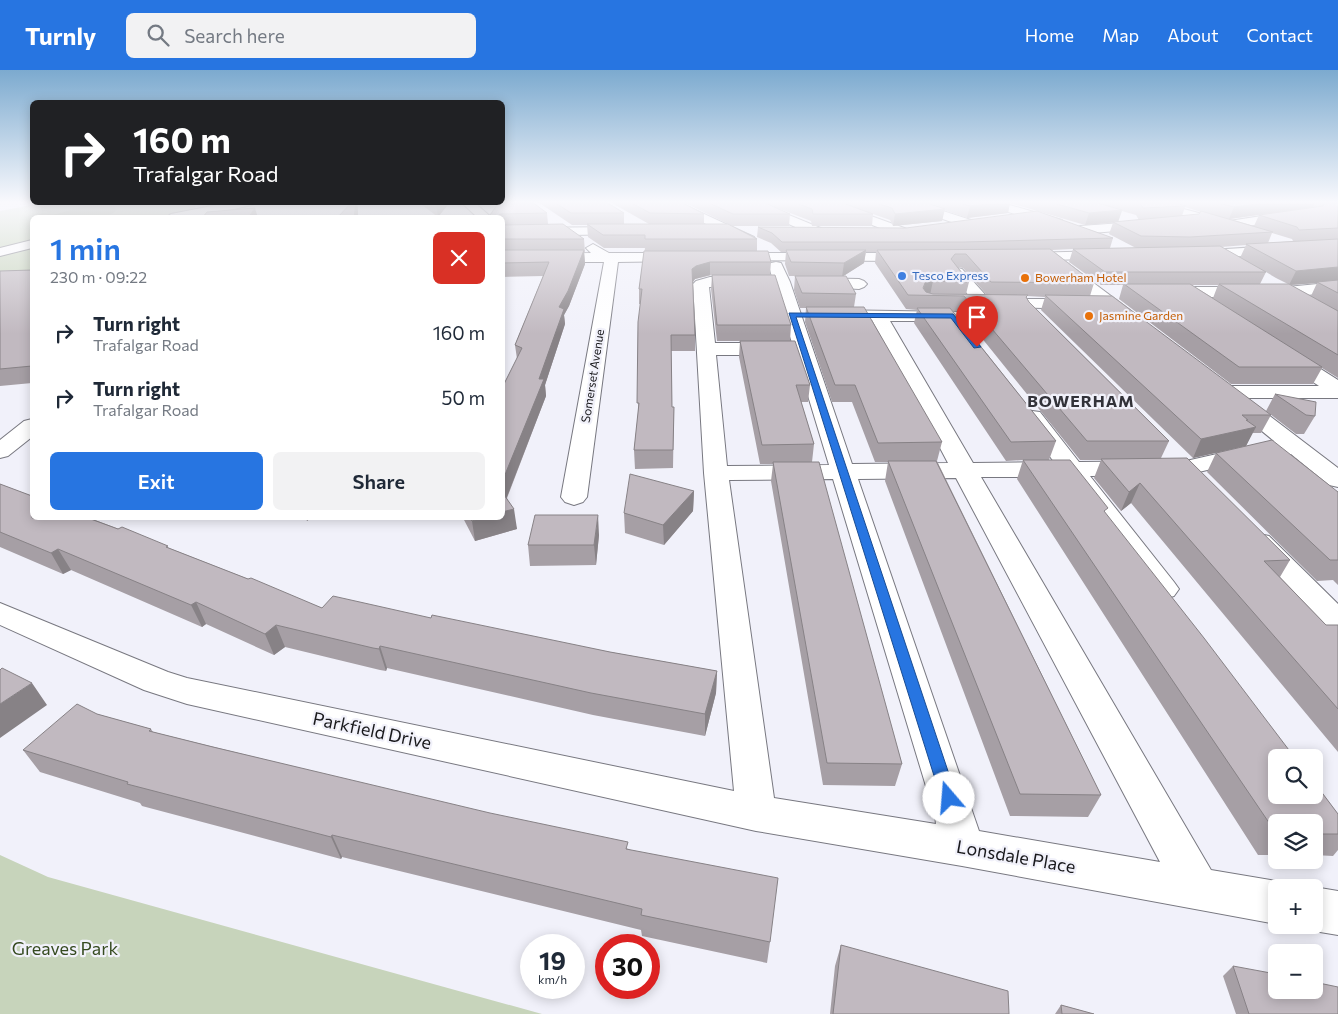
<!DOCTYPE html>
<html lang="en">
<head>
<meta charset="utf-8">
<style>
	:root { --surface:#fff; --page:#f2f2f3; --text:#1f2937; --muted:#747a83; --accent:#2775e1 }
	body { margin:0; font-family:Commissioner,sans-serif; background:var(--page); color:var(--text); height:100vh; display:flex; flex-direction:column; font-size:19px; white-space:nowrap }
	* { box-sizing:border-box; margin:0 }
	p { font-size:16px; color:var(--muted) }
	.icon { flex:none; width:28px; height:28px; fill:none; stroke:currentColor; stroke-width:2; stroke-linecap:round; stroke-linejoin:round }
	.map { position:relative; flex:1; overflow:hidden }
	.side { position:absolute; left:30px; top:145px; width:475px; height:305px; display:flex; flex-direction:column; background:var(--surface); border-radius:8px; box-shadow:0 2px 12px #0003 }
	.side>* { flex:none }
	.hud { position:absolute; left:30px; top:30px; width:475px; height:105px; border-radius:8px; box-shadow:0 2px 12px #0003; background:#202124; color:#fff; overflow:hidden }
	.controls { position:absolute; left:1268px; top:679px; display:grid; gap:10px }
	.controls a { display:grid; place-items:center; width:55px; height:55px; border-radius:8px; background:var(--surface); box-shadow:0 2px 12px #0003; font-size:25px }
	.speed { position:absolute; left:520px; top:864px; display:flex; gap:10px; font-size:25px; font-weight:700; text-align:center }
	.speed>* { display:grid; place-content:center; width:65px; height:65px; border-radius:50%; background:var(--surface); box-shadow:0 2px 12px #0003; line-height:1 }
	.speed small { font-size:12px; font-weight:400 }
	.speed .limit { border:8px solid #d22; background:#fff; color:#111 }
	.pin { position:absolute; display:grid; place-items:center; width:42px; height:42px; color:#fff; margin:-51px -21px; border-radius:50% 50% 50% 0; rotate:-45deg; box-shadow:0 0 5px #0007 }
	.pin .icon { rotate:45deg }
	.me { position:absolute; width:55px; margin:-28px; rotate:342deg; stroke-linejoin:round; filter:drop-shadow(0 0 4px #0008) }
	.turn { display:flex; align-items:center; gap:18px; height:105px; padding:0 20px; font-size:22px }
	.turn .icon { width:65px; height:65px; stroke-width:2.5 }
	.turn b { display:block; font-size:35px; line-height:42px }
	.round { display:grid; place-items:center; flex:none; width:52px; height:52px; border-radius:8px; background:var(--page) }
	.overview { display:flex; align-items:center; justify-content:space-between; height:85px; padding:0 20px }
	h1 { font-size:30px; font-weight:600; line-height:38px; color:var(--accent) }
	.cta { display:flex; gap:10px; margin-top:auto; padding:10px 20px }
	.cta a { flex:1; height:58px; border-radius:8px; background:var(--accent); color:#fff; font-size:20px; font-weight:600; line-height:58px; text-align:center }
	.cta a+a { background:var(--page); color:var(--text) }
	ul { padding:0; list-style:none }
	li { display:flex; align-items:center; gap:15px; height:65px; padding:0 20px }
	li div { flex:1 }
	li b { display:block; font-size:19px }
	li em { font-style:normal }
	header { display:flex; align-items:center; gap:30px; box-sizing:border-box; height:70px; padding:0 25px; background:var(--accent); color:#fff }
	header strong { font-size:24px }
	nav { display:flex; gap:28px; margin-inline-start:auto; font-size:18px }
	.search { width:350px; height:45px; background:var(--page); display:flex; align-items:center; gap:12px; box-sizing:border-box; padding:0 18px; border-radius:8px; color:var(--muted); font-size:19px }
	.map>svg:first-child { display:block }
	.green { fill:#c7d4bb }
	.forest { fill:#b1c0a4 }
	.lines { fill:none; stroke-linecap:round; stroke-linejoin:round }
	.minor-casing { stroke:#787880; stroke-width:2 }
	.minor { fill:#fff; fill-rule:evenodd }
	.wall { fill:#a69fa5; fill-rule:evenodd }
	.shaded-wall { fill:#878286 }
	.building { fill:#c1b9c0; stroke:#878286 }
	.route { fill:#2775e1; stroke:#194c92 }
	.shop-dot { fill:#3f7fe0; stroke:#f1f1fa; stroke-width:2 }
	.food-dot { fill:#e8710a; stroke:#f1f1fa; stroke-width:2 }
	.labels { text-anchor:middle; stroke-width:4.5; stroke-linejoin:round; paint-order:stroke }
	.far-shop-label { font-size:12px; fill:#366cbe; stroke:#f1f1fa; text-anchor:start }
	.far-food-label { font-size:12px; fill:#c56008; stroke:#f1f1fa; text-anchor:start }
	.far-street-label { font-size:12px; fill:#19191c; stroke:#f1f1fa }
	.far-district-label { font-size:16px; font-weight:bold; letter-spacing:1px; fill:#323239; stroke:#f1f1fa }
	.near-street-label { font-size:18px; fill:#19191c; stroke:#f1f1fa }
	.near-park-label { font-size:18px; fill:#364b20; stroke:#f1f1fa }
</style>
</head>
<body>
<header>
<strong>Turnly</strong>
<div class="search"><svg class="icon" aria-label="search" viewBox="0 0 24 24"><circle cx="10" cy="10" r="6"/><path d="M15 15l6 6"/></svg>Search here</div>
<nav><a>Home</a><a>Map</a><a>About</a><a>Contact</a></nav>
</header>
<div class="map">
<svg width="1338" height="944" viewBox="0 0 1338 944">
	<rect width="100%" height="100%" fill="#f1f1fa"/>
	<path class="green" d="M47 132 196 133 195 138 160 147 32 148V173L0 180V141Z
		M32 178V200L0 201V186Z
		M0 785 48 807 542 944H0Z"/>
	<path class="forest" d="M105 134 114 136 117 140C103 153 73 148 56 148L53 145 85 136Z"/>
	<g class="lines">
		<g class="minor-casing">
			<path id="minor" d="M232 132H257L252 135 192 148H165L171 144Z
				M461 132H474L492 148H478Z
				M662 132H678L754 167 756 170 749 174 744 173Z
				M740 132H757L823 159 825 162 823 165H813Z
				M815 132H832L932 168 934 171 932 174H922L817 134Z
				M897 132H915L974 151 976 154 970 158 966 157 899 134Z
				M980 132H999L1062 150 1064 153 1058 157 982 134Z
				M1137 132H1157L1229 151 1294 141 1300 145 1294 149 1229 159 1139 134Z
				M1149 151 1153 152 1155 155 1153 158 1080 164 1074 160 1080 156Z
				M626 157 632 161 631 164 502 166V158Z
				M32 170V178L0 186V178Z
				M1338 172V180L1194 189 1189 188 1187 185 1189 182 1194 181Z
				M593 174 609 183H681L686 184 688 187 686 190 681 191 618 192 587 427 583 432 574 435 565 432 561 427 604 192H502V184L591 183 586 178Z
				M1108 181 1113 182 1115 185 1113 188 1024 191 1019 190 1017 187 1019 184 1024 183Z
				M731 183H913L918 184 920 187 918 190 913 191 726 190 724 187 726 184Z
				M776 192 781 193 790 212 852 394 948 393 872 250 825 249 823 245 825 241 831 240 959 242 961 246 959 250 953 251H890L973 393 1054 392 1021 347 1024 342 1032 341 1040 342 1079 392 1186 391 1274 371 1230 335 1227 331 1229 328 1219 326 1216 322 1219 318 1226 316H1319L1280 290 1278 286 1280 282 1287 280 1294 282 1338 310V328H1246L1338 398V417L1329 415 1291 384 1271 385 1186 405 1090 406 1174 512 1179 519 1174 526 1164 529 1154 526 1065 407H981L1211 800 1276 811 1291 818H1276V854L962 796 756 761 187 634 144 620 0 555V533L168 602 187 608 734 721 704 403 693 214 696 211 710 207H772L769 196 771 193ZM709 217H775L829 395 727 396 716 285H776L783 283 785 279 783 275 776 273H715ZM956 408 1160 792 979 761 858 409ZM833 409 935 746 936 754 774 728 729 410Z
				M1062 192 1067 193 1135 244 1138 248 1135 252H1123L1057 199 1055 196 1057 193Z
				M957 198 962 199 989 229H1080L1086 231 1088 234 1086 237 1080 239 977 236 950 202 952 199Z
				M814 208 859 209 864 211 867 214 864 217 859 219 809 216 806 213 809 210Z
				M1338 212V222L1287 227H1165L1159 225 1157 222 1159 219 1165 217H1287Z
				M32 349V367L8 386 0 388V370L24 351Z
				M1259 464 1269 466 1338 534V563L1327 560 1249 478 1245 472 1249 466Z
				M1314 817 1338 821V865L1314 861 1300 855H1314Z"/>
		</g>
		<use href="#minor" class="minor"/>
	</g>
	<path class="wall" d="M418 132H450L438 147Z
		M499 132 547 143 548 154 584 169 585 182H584L585 194 569 236 564 245 565 254 545 315 546 326 507 428 517 459 475 471 463 448H502L517 289 515 275 543 206 502 207V148H488Z
		M538 132H606L624 143V154H649L610 132H681L704 144V154L757 169V181L771 192 770 205 791 255 790 271 810 315 808 332H801L814 374 812 392 902 694 895 716 823 715 771 411 773 394H760L739 287 740 271H717L711 219 712 205 695 209 693 212 695 265V281H671L672 337H674L673 398 635 399 634 380 638 345 640 234H639V219L645 178H604L588 167 587 155H572Z
		M683 132H1338V308L1322 298 1313 314H1231L1119 229 1123 215H1101L1069 192 1073 179 1052 180 1094 213 1090 226 1271 345 1261 363H1252L1246 376 1193 388 1041 240 1045 227 1027 226V228L1029 232 1169 371 1161 388 1290 490 1280 507 1326 555H1338V682L1131 433 1121 441 1094 408 1101 390H1080L960 241H953L1056 371 1049 390 1105 444 1338 744V780L1333 786 1314 785V752H1276V785H1258L1017 409 1023 390 1006 391 914 253 917 240 906 239 875 193 876 182H866L864 193 843 206 856 224 854 237 942 372 937 391 1101 725 1088 747 1010 746 885 411 888 392H875L852 332H832L805 252 806 238H800L794 220 795 206H789L785 194 786 182H781L771 173 757 167 758 157 1113 168 1110 178H1136L1109 164 1113 153 1085 155 1010 133 1008 143 967 148 944 140 942 151 893 156 890 150 873 144 872 156H812L811 151 764 133 790 144 789 156H732ZM1185 137 1201 142 1199 144 1182 146ZM1122 141 1136 145 1139 150 1118 152ZM1259 145 1254 156 1230 149ZM1272 163 1292 169 1293 171 1268 173ZM1246 175 1240 188 1221 177ZM958 197 963 198 987 225 966 224 969 212ZM1266 202 1276 208 1288 214H1260ZM1317 213 1311 226 1291 215ZM1192 215H1218L1213 228Z
		M32 200V313L0 316V201Z
		M1275 324 1315 346 1304 364H1296L1266 341Z
		M1216 383 1338 422V515L1333 510 1317 511 1207 402Z
		M0 414 169 478 322 538 431 548 610 582 717 601 716 623 705 666 593 645 387 598 386 601 380 600 285 577 274 585 206 554 202 557 71 500 63 504 0 477Z
		M694 421 693 441 664 475 625 463 624 443Z
		M599 465 596 495 530 496 528 475Z
		M97 644 151 659 153 662 629 779 770 872 767 893 642 866 641 860 342 787 341 789 142 736 140 733 40 702 23 680Z
		M841 875 1009 944H830L835 896Z
		M1233 896 1338 944H1236L1223 906Z
		M1061 935 1094 944H1055Z"/>
	<path class="shaded-wall" d="M356 132H357L358 140V148H354Z
		M450 132 438 147 436 133Z
		M1006 132H1010L1008 143 967 148 970 136Z
		M1271 132H1316L1313 137 1229 149 1234 137Z
		M255 138 258 148H248Z
		M945 139 942 151 893 156 895 144Z
		M1122 140 1118 152 1085 155 1089 143Z
		M584 180 585 194 569 236 564 245 565 254 545 315 546 326 503 437 502 412 539 309 559 237Z
		M866 180 864 193 842 207 844 193Z
		M710 192V205L695 209 692 213V199L696 196Z
		M1338 197V211L1317 212V213L1289 215 1296 201Z
		M933 211 930 225H922L925 213Z
		M1256 357 1246 376 1193 388 1201 369Z
		M1140 413 1131 433 1121 441 1129 422Z
		M694 421 693 441 664 475 663 455Z
		M514 439 517 459 475 471 472 451 483 448H502V442Z
		M598 445 599 465 596 495 594 475Z
		M306 448H311L307 451Z
		M58 479 71 500 63 504 51 483Z
		M196 532 206 554 202 557 191 535Z
		M276 555 285 577 274 585 265 564Z
		M380 576 387 598 386 601 379 579Z
		M717 601 716 623 705 666V644Z
		M32 613 47 635 0 668V634Z
		M332 765 342 787 341 789 331 767Z"/>
	<path class="building" d="M352 132H356L354 148H337Z
		M499 132H532L547 143 500 144 499 146V148H488Z
		M554 132H606L624 143H571Z
		M630 132H681L704 144 650 143Z
		M707 132H763L790 144H733Z
		M793 132H840L873 144H813L812 139Z
		M873 132H924L945 139 895 144 892 138Z
		M957 132H1006L970 136Z
		M1050 132H1094L1122 140 1089 143Z
		M1135 132H1172L1186 136 1143 138 1140 133Z
		M1214 132H1271L1234 137Z
		M1325 132H1338V158L1299 160 1297 157 1259 145 1323 136Z
		M255 138 248 148H202L207 142Z
		M1037 141 1113 168 964 172H782L772 163 758 157 906 158Z
		M1201 141 1273 162 1190 167 1141 166 1113 152 1199 144Z
		M563 154 584 169H502V155Z
		M587 154H728L757 169H645V165H603Z
		M1338 169V197L1296 201 1246 174Z
		M1220 176 1266 202H1105L1073 179Z
		M1050 179 1094 213 991 212 966 184H955L951 189 969 212 933 211 925 213 923 218 926 222 933 224 1028 225 1026 227 1029 232 1169 371H1087L964 226 908 225 877 180Z
		M502 180H584L568 221 559 237 564 239 539 309H544L502 412V318L522 278 515 275 549 192 502 193Z
		M786 180H866L844 193 791 192Z
		M644 181H768L771 192H710L696 196 692 199 695 265H671L672 337H674L673 380H634L639 333H637L638 252 642 219H639Z
		M32 200V296L0 299V201Z
		M712 205H775L791 255H717Z
		M795 206H846L856 224 802 223Z
		M1338 210V223L1317 212Z
		M1124 214H1190L1322 297H1239Z
		M1219 214H1289L1338 241V285Z
		M1045 225 1112 226 1271 345H1242L1248 350H1246L1256 357 1201 369Z
		M806 237H864L942 372 878 373 855 315H835Z
		M917 238H950L1056 371 1011 372Z
		M740 271H795L810 315H796L814 374 762 375Z
		M1275 324 1316 332 1315 346 1306 345Z
		M1272 370 1338 422V490H1330L1216 383Z
		M1187 388 1290 490 1264 491 1326 555H1338V639L1140 413 1129 422 1101 389Z
		M1023 390H1070L1108 438 1104 441 1204 568 1295 688H1276V725H1314V712L1338 744V764H1314V752H1276V763Z
		M888 391H936L1101 725 1020 724Z
		M773 392H819L902 694 827 693Z
		M630 404 694 421 663 455 624 443Z
		M0 414 32 426V448H88L118 459 122 457 168 476 166 477 248 509 251 508 322 538 333 526 431 548 432 545 610 582 717 601 705 644 591 623 380 576 379 579 373 578 276 555 265 564 196 532 191 535 58 479 51 483 0 462Z
		M502 422 514 439 502 442Z
		M535 445H598L594 475H528Z
		M470 448H483L472 451Z
		M2 598 32 613 0 634V600Z
		M77 634 97 644 151 659 149 661 213 677 490 743 628 772 626 779 778 808 770 872 641 845 642 839 332 765 331 767 127 714 128 712 23 680Z
		M841 875 1008 921 1009 944H833Z
		M1233 896 1276 904V920H1314V912L1338 917V944H1249Z
		M1061 935 1094 944H1062Z"/>
	<linearGradient id="sky" x2="0" y2="1"><stop stop-color="#7caacf"/><stop offset="0.5" stop-color="#f9f9fd"/><stop offset="1" stop-color="#f9f9fd" stop-opacity="0"/></linearGradient>
	<rect width="1338" height="264" fill="url(#sky)"/>
	<path class="route" d="M789 243 953 244 981 277 974 278 951 248 796 247 957 728 955 733 949 735 943 733 941 728Z"/>
	<circle class="shop-dot" cx="902" cy="206" r="5"/>
	<g class="food-dot">
		<circle cx="1025" cy="208" r="5"/>
		<circle cx="1089" cy="246" r="5"/>
	</g>
	<g class="labels">
		<g class="far-shop-label">
			<text x="912" y="210">Tesco Express</text>
		</g>
		<g class="far-food-label">
			<text x="1035" y="212">Bowerham Hotel</text>
			<text x="1099" y="250">Jasmine Garden</text>
		</g>
		<g class="far-street-label">
			<text transform="translate(593 306) rotate(-81)" y="4">Somerset Avenue</text>
		</g>
		<g class="far-district-label">
			<text x="1081" y="337">BOWERHAM</text>
		</g>
		<g class="near-street-label">
			<text transform="translate(372 661) rotate(12)" y="6">Parkfield Drive</text>
			<text transform="translate(1016 787) rotate(10)" y="6">Lonsdale Place</text>
		</g>
		<g class="near-park-label">
			<text x="65" y="885">Greaves Park</text>
		</g>
	</g>
</svg>
<div class="controls">
<a><svg class="icon" aria-label="search" viewBox="0 0 24 24"><circle cx="10" cy="10" r="6"/><path d="M15 15l6 6"/></svg></a>
<a><svg class="icon" aria-label="layers" viewBox="0 0 24 24"><path d="M12 4l9 5-9 5-9-5zM3 14l9 5 9-5"/></svg></a>
<a>+</a>
<a>−</a>
</div>
<div class="speed"><div>19<small>km/h</small></div><div class="limit">30</div></div>
<div class="pin" style="left:977px;top:277px;background:#d93025"><svg class="icon" aria-label="arrive" viewBox="0 0 24 24"><path d="M6 21V4h12l-3 4 3 4H6"/></svg></div>
<svg class="me" style="left:949px;top:728px" viewBox="-20 -20 40 40"><circle r="19" fill="#fff"/><path d="M0-13L10 11 0 6-10 11z" fill="#2775e1"/></svg>
<div class="hud">
<div class="turn"><svg class="icon" aria-label="right" viewBox="0 0 24 24"><path d="M7 20v-9h11M14 6l5 5-5 5"/></svg><div><b>160 m</b>Trafalgar Road</div></div>
</div>
<section class="side">
<div class="overview"><div><h1>1 min</h1><p>230 m · 09:22</p></div><a class="round" style="background:#d93025;color:#fff"><svg class="icon" aria-label="close" viewBox="0 0 24 24"><path d="M6 6l12 12M18 6L6 18"/></svg></a></div>
<ul>
<li><svg class="icon" aria-label="right" viewBox="0 0 24 24"><path d="M7 20v-9h11M14 6l5 5-5 5"/></svg><div><b>Turn right</b><p>Trafalgar Road</p></div><em>160 m</em></li>
<li><svg class="icon" aria-label="right" viewBox="0 0 24 24"><path d="M7 20v-9h11M14 6l5 5-5 5"/></svg><div><b>Turn right</b><p>Trafalgar Road</p></div><em>50 m</em></li>
</ul>
<div class="cta"><a>Exit</a><a>Share</a></div>
</section>
</div>
</body>
</html>
